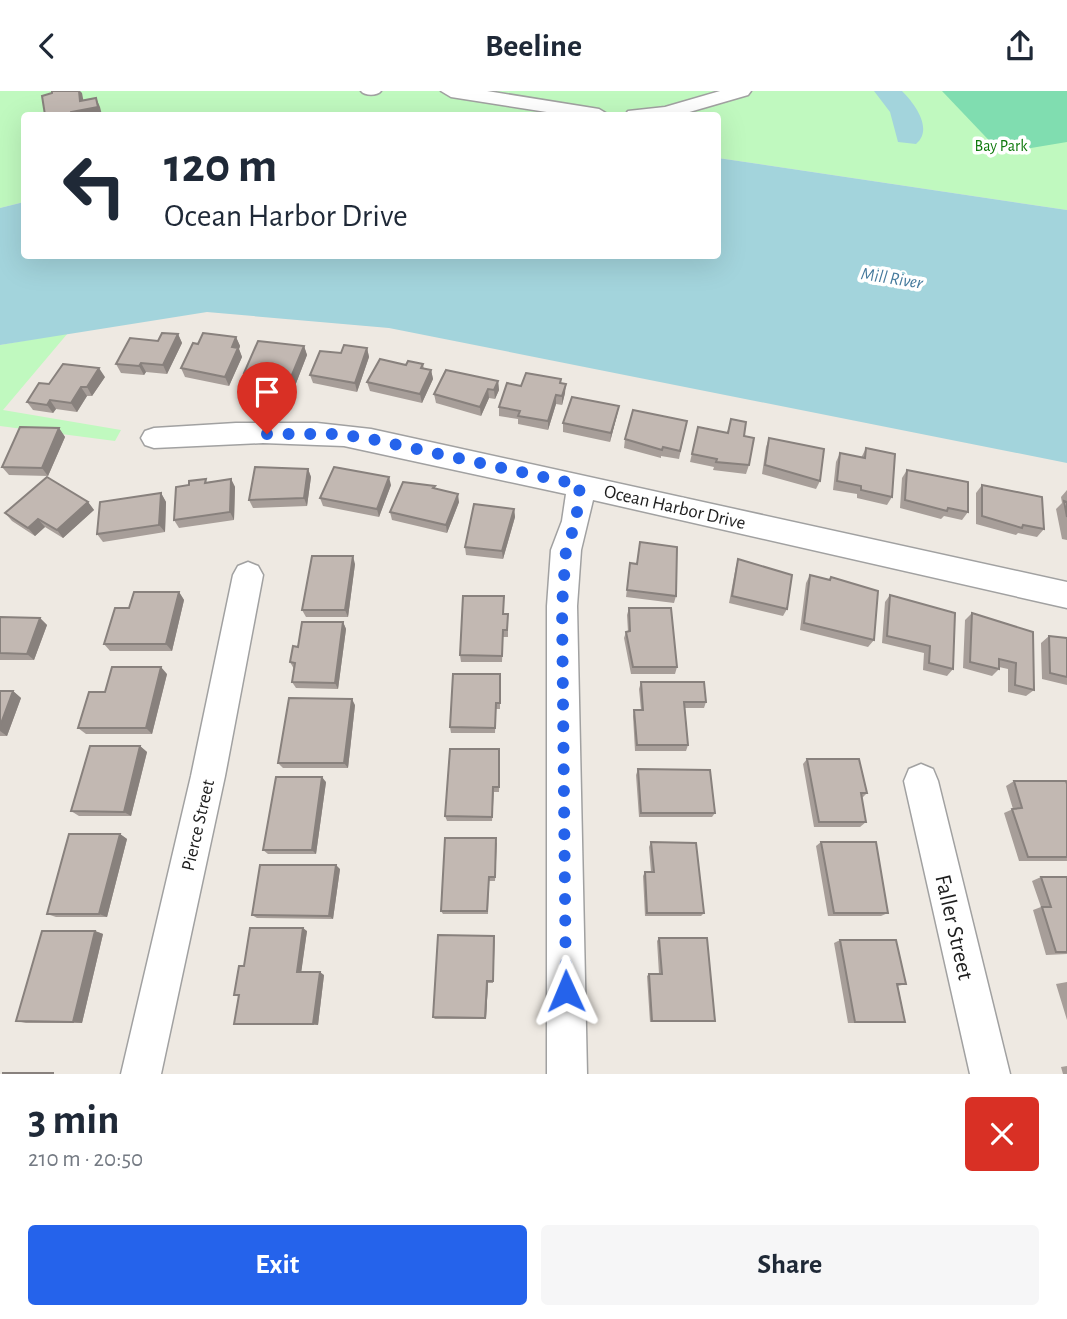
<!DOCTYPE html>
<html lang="en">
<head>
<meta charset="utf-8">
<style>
	:root { --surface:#fff; --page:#f6f6f7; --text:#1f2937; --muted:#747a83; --accent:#2563eb }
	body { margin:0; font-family:"Alegreya Sans",sans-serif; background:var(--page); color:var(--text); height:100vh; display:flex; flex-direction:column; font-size:26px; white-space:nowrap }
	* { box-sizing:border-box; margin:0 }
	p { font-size:23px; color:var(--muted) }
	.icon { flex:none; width:38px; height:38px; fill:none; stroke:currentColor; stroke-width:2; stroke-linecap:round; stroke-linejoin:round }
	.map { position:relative; height:983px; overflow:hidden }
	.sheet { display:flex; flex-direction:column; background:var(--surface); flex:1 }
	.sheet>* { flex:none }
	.banner { position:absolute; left:21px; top:21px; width:700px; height:147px; border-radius:7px; box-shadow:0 7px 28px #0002; background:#fff; color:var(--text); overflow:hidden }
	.pin { position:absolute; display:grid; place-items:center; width:60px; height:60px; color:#fff; margin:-72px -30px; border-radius:50% 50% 50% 0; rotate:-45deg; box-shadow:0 0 7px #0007 }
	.pin .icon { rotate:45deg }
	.me { position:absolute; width:77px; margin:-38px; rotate:359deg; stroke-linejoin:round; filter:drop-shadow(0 0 5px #0008) }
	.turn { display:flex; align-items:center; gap:24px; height:147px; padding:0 28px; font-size:32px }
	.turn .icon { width:91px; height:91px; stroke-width:2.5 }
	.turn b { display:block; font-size:49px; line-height:60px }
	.round { display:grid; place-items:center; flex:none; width:74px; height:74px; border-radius:7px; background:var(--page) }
	.head { display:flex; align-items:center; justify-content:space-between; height:119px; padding:0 28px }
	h1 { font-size:42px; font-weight:700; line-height:52px }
	.primary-button { display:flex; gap:14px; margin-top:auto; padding:14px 28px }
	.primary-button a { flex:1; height:80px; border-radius:7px; background:var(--accent); color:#fff; font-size:28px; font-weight:700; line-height:80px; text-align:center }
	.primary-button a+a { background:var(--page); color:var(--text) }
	header { display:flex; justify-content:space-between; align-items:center; height:91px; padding:0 28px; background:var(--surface); font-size:32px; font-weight:700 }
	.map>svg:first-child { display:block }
	.park { fill:#c0f9bf }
	.pitch { fill:#80ddb0 }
	.water { fill:#a3d4dc }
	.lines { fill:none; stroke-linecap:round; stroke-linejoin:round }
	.service-casing { stroke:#a1a1a1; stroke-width:3 }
	.minor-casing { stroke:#a1a1a1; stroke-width:3 }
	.service { fill:#fff; fill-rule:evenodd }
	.minor { fill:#fff; fill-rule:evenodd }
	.wall { fill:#a79e99 }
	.shaded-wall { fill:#88817d }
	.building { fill:#c2b8b2; stroke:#88817d; stroke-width:2 }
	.route { stroke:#2563eb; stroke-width:12; stroke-dasharray:0 21.6 }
	.labels { text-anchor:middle; stroke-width:7; stroke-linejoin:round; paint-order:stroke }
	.far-park-label { font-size:16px; fill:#0e790c; stroke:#fff }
	.far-water-label { font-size:18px; font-style:italic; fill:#44799c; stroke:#fff }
	.street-label { font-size:19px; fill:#1d1d1d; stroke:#fff }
	.near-street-label { font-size:23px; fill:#1d1d1d; stroke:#fff }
</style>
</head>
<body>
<header><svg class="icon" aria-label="back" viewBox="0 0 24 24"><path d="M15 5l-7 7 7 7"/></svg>Beeline<svg class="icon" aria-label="share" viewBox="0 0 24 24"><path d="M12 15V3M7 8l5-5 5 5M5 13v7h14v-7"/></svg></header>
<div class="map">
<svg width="1067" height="983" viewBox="0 0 1067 983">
	<rect width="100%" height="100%" fill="#eee9e2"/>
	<path class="park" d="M0 0H1067V119L718 67V24H24V111L0 117Z
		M68 242 3 319 121 339 115 350 0 335V254Z"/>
	<path class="pitch" d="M942 0H1067V51L1001 62Z"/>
	<path class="water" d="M874 0H902C914 12 934 38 916 53L898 51 890 21Z
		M718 67 1067 119V372L389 237 207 221 0 254V117L24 111V164H718Z"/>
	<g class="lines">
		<g class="service-casing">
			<path id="service" d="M361 0H381C377 5 365 5 361 0Z"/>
		</g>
		<g class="minor-casing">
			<path id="minor" d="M441 0H487L599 18 609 24H566L451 6Z
				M720 0H751L748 4 679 24H625L628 20 665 16Z
				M236 332H317L371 338 1067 491V517L593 409 581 459 577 515 587 983H547V515L551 459 562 430 566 403 344 355 263 352 154 357 145 354 141 347 145 340 154 337Z
				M248 471 258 475 263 484 225 685 161 983H121L191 685 233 484 238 475Z
				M921 673 933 678 938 690 1010 983H970L904 690 909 678Z"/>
		</g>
		<use href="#service" class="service"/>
		<use href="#minor" class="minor"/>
	</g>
	<path class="wall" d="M178 243 182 252 167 283 146 281 144 284 121 282 116 273 158 250Z
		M236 246 240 255 239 258 242 266 229 295 185 286 181 277 198 253Z
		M304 255 307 264 293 300 247 291 244 282Z
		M367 257 369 266 357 301 313 292 310 284 341 262Z
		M423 273 424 278 431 279 433 288 422 312 370 300 367 291 406 274Z
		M105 286 92 305H87L77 321 56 318 53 322 33 319 27 311 49 293Z
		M561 288V292L565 302 562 314 556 313 548 339 518 333V328L499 325V316L521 295Z
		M498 290 499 299 495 308 489 307 481 325 436 312 434 303Z
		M619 315 617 324 610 351 563 341V332Z
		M731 328 744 345 749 374 746 383 713 379 714 376 690 371 698 336 727 342Z
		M687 330 679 368 661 365V367L624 357 625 348Z
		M59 337 65 346 48 385 9 384 2 376Z
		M769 347 820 390 816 398 762 383 766 356Z
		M866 357 892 406 887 414 857 407V403L833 399 836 371 840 362 861 367Z
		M308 378 311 386 307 415 253 417 249 409Z
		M907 379 968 421 962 429 944 425 941 428 900 417 902 387Z
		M231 388 235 396 234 429 179 437 174 429 208 391Z
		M391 394 379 426 323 415 320 407Z
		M982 394 1044 438 1037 446 1018 442 1016 444 976 433V402Z
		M435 398 459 411 447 442 392 429 390 421Z
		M1067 399V449L1062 448 1056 418 1062 412 1061 406Z
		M161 402 166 411 165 441 103 451 97 443Z
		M88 411 94 419 63 447 45 436 35 445 12 430 5 422Z
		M514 418 515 426 503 468 466 464 465 456Z
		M640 451 676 505 674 512 626 506 630 472 637 473Z
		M738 468 787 518 783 525 729 512 736 475Z
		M355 473 348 526H306L302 519Z
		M810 484 829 489 831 486 874 549 868 556 800 539 806 492Z
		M179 501 184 509 172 560H110L104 553 129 517Z
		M890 504 953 578 947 585 923 579 924 562 882 552 885 511Z
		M504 505V523H508V546H503L502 571H461L460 564Z
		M629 517 677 576 675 583H631L624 547 626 541H628L627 524Z
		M972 522 1033 541 1034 599 1026 605 1008 601V578L999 576V578L992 585 963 577 965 529Z
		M0 526 40 527 47 534 34 569H0Z
		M343 531 346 538 338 598 296 597 292 591 294 578 290 571 298 556Z
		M1049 545 1067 547V594L1042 588 1041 552Z
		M167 583 152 643H86L78 637 105 601Z
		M500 583V618H496L495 642H451L450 636Z
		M641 591 706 611 704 617H685L688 654 686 660H635L633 625 634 619H641L639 598Z
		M0 600H13L21 607 7 645H0Z
		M355 614 348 677H283L278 672Z
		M140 655 147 661 131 725H79L71 720Z
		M500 664 499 701H494L492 730H447L445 725Z
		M807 668 867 702 862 707 866 731 860 736H814L803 673Z
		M638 678 715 722 712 726H639L636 684Z
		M1014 690 1067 693V770H1019L1004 722 1013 718 1006 695Z
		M326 691 316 763H268L263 759Z
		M120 743 127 748 107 826H56L47 823Z
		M497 751 495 790H489L488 823H443L441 820Z
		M651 751 704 822 701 825H645L643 785 645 781H651L649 756Z
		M821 751 888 822 881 825H828L816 755Z
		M340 778 333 828 257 827 252 824Z
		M1041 786H1067V863L1046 864 1033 819 1041 816 1032 790Z
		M95 840 103 843 82 932H26L16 930Z
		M307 840 301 881 324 884 318 934H240L234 933 239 905 234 904 244 875Z
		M659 847 715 930 712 931H650L647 885 649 883H659L657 850Z
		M495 848 493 892H488L486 928H435L433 926Z
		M840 849 906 893 898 895 905 931 898 932H848L834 852Z
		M1067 891V929L1056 893Z
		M1067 975V983H1063L1061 976Z"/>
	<path class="shaded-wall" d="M79 0H80L82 2 85 18 96 7 100 16 102 24H71V21L80 10Z
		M178 243 182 252 167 283 163 274Z
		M236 246 240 255 239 258 242 266 229 295 225 286 232 256Z
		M304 255 307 264 293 300 289 291Z
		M367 257 369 266 357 301 355 292Z
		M141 272 146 281 144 284 139 275Z
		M99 277 105 286 92 305 87 296Z
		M431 279 433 288 422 312 420 303Z
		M498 290 499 299 495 308 494 299Z
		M566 293 565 302 562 314V305Z
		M81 296 87 305 77 321 71 312Z
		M488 298 489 307 481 325 480 316Z
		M556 304V313L548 339V330Z
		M50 309 56 318 53 322 47 314Z
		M619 315 617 324 610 351 611 342Z
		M59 337 65 346 48 385 42 377Z
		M308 378 311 386 307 415 304 407Z
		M389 386 391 394 379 426 377 418Z
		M231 388 235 396 234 429 230 421Z
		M161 402 166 411 165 441 159 434Z
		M458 403 459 411 447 442 446 434Z
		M88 411 94 419 63 447 57 439Z
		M514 418 515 426 503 468 502 460Z
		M38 428 45 436 35 445 28 437Z
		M353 465 355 473 348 526 345 519Z
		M179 501 184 509 172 560 166 553Z
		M40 527 47 534 34 569 27 563Z
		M343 531 346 538 338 598 335 592Z
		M161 576 167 583 152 643 146 637Z
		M13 600 21 607 7 645 0 640V635Z
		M352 608 355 614 348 677 344 672Z
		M140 655 147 661 131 725 124 721Z
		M322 686 326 691 316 763 312 759Z
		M120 743 127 748 107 826 99 823Z
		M336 774 340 778 333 828 329 825Z
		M303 837 307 840 301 883 297 881Z
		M95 840 103 843 82 932 73 931Z
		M320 881 324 884 318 934 313 933Z
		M487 890 488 892 486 928 485 927Z"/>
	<path class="building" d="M52 0H79L80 10 96 7 98 16 71 21V24L79 23 80 24H45L42 5 52 2Z
		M162 242 178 243 163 274 141 272 139 275 116 273 130 247 158 250Z
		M203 242 236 246 232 256 238 257 225 286 181 277 193 252 198 253Z
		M258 250 304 255 289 291 244 282Z
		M344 254 367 257 355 292 310 284 320 260 341 262Z
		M380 268 406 274 408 270 423 273 421 277 431 279 420 303 367 291Z
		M63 273 99 277 87 296H81L71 312 50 309 47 314 27 311 39 292 49 293Z
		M446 279 498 290 494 299 488 298 480 316 434 303Z
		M526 282 561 288 560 292 566 293 562 305 556 304 548 330 518 325 520 320 499 316 507 292 521 295Z
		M572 306 619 315 611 342 563 332Z
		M633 319 687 330 680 360 663 356 662 359 625 348Z
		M731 328 746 331 744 345 754 347 749 374 716 371 717 368 692 363 698 336 728 342Z
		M20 336 59 337 42 377 2 376Z
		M769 347 824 358 820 390 765 374Z
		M866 357 895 363 892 406 861 399V395L837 390 840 362 865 367Z
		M255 376 308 378 304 407 249 409Z
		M334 376 389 386 377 418 320 407Z
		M907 379 968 391V421L948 417 947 420 905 409Z
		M47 386 88 411 57 439 38 428 28 437 5 422Z
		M206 388 205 392 231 388 230 421 174 429 176 396 189 394V390Z
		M403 391 435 395 433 397 458 403 446 434 390 421Z
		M982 394 1042 406 1044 438 1023 434 1022 437 982 425Z
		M161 402 159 434 97 443 100 411Z
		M1064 410 1067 411V426Z
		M474 413 514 418 502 460 465 456Z
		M640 451 677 456 676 505 627 499 630 472 637 473Z
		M312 465H353L345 519H302Z
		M738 468 792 484 787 518 732 505Z
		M810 484 830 489 831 486 878 500 874 549 804 532Z
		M134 501H179L166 553H104L115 517H129Z
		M890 504 955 522 953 578 929 572 930 555 887 545Z
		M463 505H504L503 523H508L507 539H503L502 565 460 564Z
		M629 517H671L677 576H633L626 541 630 540Z
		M972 522 1033 541 1034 599 1015 594 1016 572 999 568V578L970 571Z
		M0 526 40 527 27 563 0 562Z
		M302 531H343L335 592 292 591 295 572 290 571 293 555 298 556Z
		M1049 545 1067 547V586L1050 582Z
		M112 576H161L146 637H78L89 601H105Z
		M453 583H500V612H496L495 637 450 636Z
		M641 591H704L706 611H684L688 654H637L634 619H643Z
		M0 600H13L0 635Z
		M289 607 352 608 344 672H278Z
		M90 655H140L124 721 71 720Z
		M450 658H499V696H493L492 726 445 725Z
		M807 668H859L867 702H861L866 731H819Z
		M638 678 710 679 715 722H641Z
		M276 686H322L312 759H263Z
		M1014 690H1066L1067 693V766H1028L1012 718 1022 717Z
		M69 743H120L99 823H47Z
		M445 747H496L495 786H489L487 820H441Z
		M651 751 696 752 704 822H647L645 781H654Z
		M821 751H876L888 822H834Z
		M260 774H336L329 825 252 824Z
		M1041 786H1067V861H1056L1042 816H1051Z
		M250 837H303L297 881H320L313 933H234L239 904H234L239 875H244Z
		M42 840H95L73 931 16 930Z
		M438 844 494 845 493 890H487L485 927 433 926Z
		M659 847H707L715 930H652L649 883H662Z
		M840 849H896L906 893H897L905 931H855Z
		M3 982H54L3 983Z"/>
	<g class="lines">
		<path class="route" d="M267 343H338L371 348 580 394 576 430 566 459 562 515 566 900"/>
	</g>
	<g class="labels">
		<g class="far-park-label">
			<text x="1001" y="60">Bay Park</text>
		</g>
		<g class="far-water-label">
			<text transform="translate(892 187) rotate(9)" y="6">Mill River</text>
		</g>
		<g class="street-label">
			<text transform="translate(675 415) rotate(13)" y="7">Ocean Harbor Drive</text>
			<text transform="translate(197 734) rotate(-77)" y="7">Pierce Street</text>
		</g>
		<g class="near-street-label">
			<text transform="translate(955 836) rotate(77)" y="8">Faller Street</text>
		</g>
	</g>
</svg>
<div class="pin" style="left:267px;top:343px;background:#d93025"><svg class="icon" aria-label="arrive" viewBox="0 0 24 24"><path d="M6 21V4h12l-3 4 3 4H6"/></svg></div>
<svg class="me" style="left:566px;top:900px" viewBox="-20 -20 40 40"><path d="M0-17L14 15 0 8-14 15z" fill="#2563eb" stroke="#fff" stroke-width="4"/></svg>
<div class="banner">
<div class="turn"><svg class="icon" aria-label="left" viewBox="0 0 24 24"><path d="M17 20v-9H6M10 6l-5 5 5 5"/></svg><div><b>120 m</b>Ocean Harbor Drive</div></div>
</div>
</div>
<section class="sheet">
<div class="head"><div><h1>3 min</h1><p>210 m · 20:50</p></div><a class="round" style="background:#d93025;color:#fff"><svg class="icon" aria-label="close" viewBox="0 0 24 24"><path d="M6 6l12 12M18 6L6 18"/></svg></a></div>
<div class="primary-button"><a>Exit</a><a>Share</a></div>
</section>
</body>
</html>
